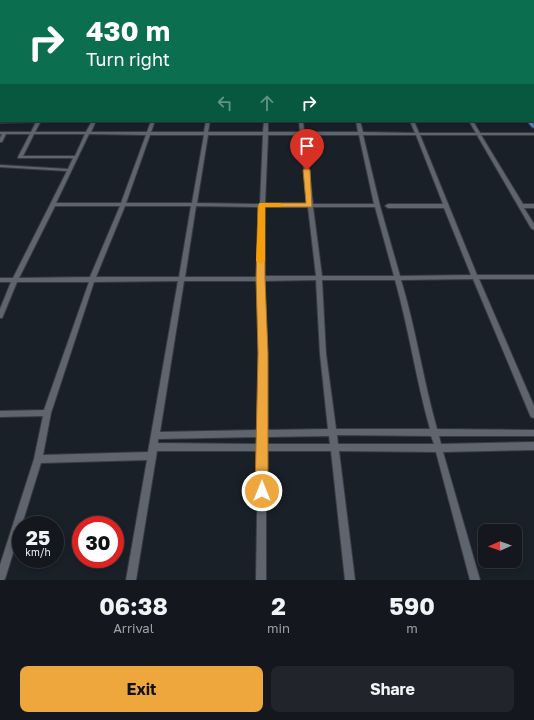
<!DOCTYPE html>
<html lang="en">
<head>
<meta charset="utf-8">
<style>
	:root { --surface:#14181e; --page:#21252b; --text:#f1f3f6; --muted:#9da0a4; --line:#33373c; --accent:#eea73d }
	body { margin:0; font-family:"Golos Text",sans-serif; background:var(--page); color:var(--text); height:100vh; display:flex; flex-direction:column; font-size:15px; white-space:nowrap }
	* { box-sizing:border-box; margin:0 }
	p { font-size:13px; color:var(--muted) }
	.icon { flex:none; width:22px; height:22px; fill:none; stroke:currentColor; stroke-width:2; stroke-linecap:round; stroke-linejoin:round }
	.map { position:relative; height:580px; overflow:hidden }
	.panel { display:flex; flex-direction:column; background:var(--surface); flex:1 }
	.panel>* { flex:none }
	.top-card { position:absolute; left:0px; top:0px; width:534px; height:122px; box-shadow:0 2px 6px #0003,0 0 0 1px var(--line); background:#0b6e4f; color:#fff; overflow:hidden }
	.needle { width:26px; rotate:268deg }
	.controls { position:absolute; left:478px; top:524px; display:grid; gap:8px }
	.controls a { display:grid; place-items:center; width:44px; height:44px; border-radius:8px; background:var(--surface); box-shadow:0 2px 6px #0003,0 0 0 1px var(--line); font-size:20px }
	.speed { position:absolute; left:12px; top:516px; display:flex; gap:8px; font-size:20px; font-weight:700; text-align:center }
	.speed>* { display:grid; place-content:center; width:52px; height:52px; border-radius:50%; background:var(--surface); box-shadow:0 2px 6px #0003,0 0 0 1px var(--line); line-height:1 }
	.speed small { font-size:10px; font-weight:400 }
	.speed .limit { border:6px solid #d22; background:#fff; color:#111 }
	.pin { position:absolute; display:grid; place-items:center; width:34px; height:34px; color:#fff; margin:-41px -17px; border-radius:50% 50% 50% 0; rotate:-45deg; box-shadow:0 0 4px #0007 }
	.pin .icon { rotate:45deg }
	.me { position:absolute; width:44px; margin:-22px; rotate:0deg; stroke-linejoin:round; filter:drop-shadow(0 0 3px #0008) }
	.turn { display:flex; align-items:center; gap:14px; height:84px; padding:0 20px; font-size:18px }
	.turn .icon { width:52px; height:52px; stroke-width:2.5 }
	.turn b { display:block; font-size:28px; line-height:34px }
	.lanes { display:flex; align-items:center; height:38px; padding:0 20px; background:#0003; justify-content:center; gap:20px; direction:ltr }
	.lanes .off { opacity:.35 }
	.eta { display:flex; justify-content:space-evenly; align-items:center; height:68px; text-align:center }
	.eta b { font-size:24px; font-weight:700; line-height:28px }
	.primary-button { display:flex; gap:8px; margin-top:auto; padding:8px 20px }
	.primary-button a { flex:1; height:46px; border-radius:8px; background:var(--accent); color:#111; font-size:16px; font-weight:700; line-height:46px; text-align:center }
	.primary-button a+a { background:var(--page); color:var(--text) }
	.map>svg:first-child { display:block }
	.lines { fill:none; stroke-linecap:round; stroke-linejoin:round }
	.runway { fill:#6e747a; fill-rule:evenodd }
	.minor-casing { stroke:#383c42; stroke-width:2 }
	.major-casing { stroke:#383c42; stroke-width:2 }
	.highway-casing { stroke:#383c42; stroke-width:2 }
	.minor { fill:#5e656e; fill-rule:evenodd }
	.major { fill:#547ba8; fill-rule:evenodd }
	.highway { fill:#4e8acf; fill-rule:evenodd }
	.route { fill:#eea73d; stroke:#9b6d28 }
	.slow { fill:#f59e0b }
</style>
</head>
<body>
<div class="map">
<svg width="534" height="580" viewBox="0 0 534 580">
	<rect width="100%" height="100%" fill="#1a2028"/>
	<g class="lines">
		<path class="runway" d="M0 50H1V62H0Z"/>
		<g class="minor-casing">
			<path id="minor" d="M1 0H3L4 1H2Z
				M27 0H29V1H27Z
				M57 0H59V1H57Z
				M223 0H225L226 1H224Z
				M259 0H261L262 1H260Z
				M293 0H295L296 1H294Z
				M520 0H522L523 1H521Z
				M533 7H534V10H533Z
				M0 19H1V21H0Z
				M533 22H534V24H533Z
				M0 45H1V47H0Z
				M533 48H534V51H533Z
				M533 73H534V75H533Z
				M533 91H534V93H533Z
				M0 107H1V109H0Z
				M533 116H534V118H533Z
				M0 121H41L35 132H86L92 121H96L91 132H147L151 121H155L151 132H204L206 121H210L208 132H263L264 121H268V132H300L299 121H303L304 132H358L356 121H360L363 132 415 133 410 121H414L419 133H476L469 121H473L480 133H534V135H481L523 204H534V208H524L534 224V230L531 228 477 135H420L477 275H534V279H479L534 406V418L531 417 530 415 473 279 401 280C416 329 423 380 437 429L534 430V436H439L441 444 534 442V450L443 452 480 580H470L436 452 339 451 355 580H345L331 451H266V580H256L258 451H157L136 580H126L147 460 41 463 5 579 4 580H0V565L34 459 43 416 0 417V411L44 410 89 282H17L3 316 2 318H0V309L11 282H0V278H13L67 171 0 167V165L68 169 73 158H18V157L30 134H6L2 142H0V138L2 134H0V132H31L36 122 0 123ZM34 134H85L75 156H23ZM89 134 146 135 121 203H56ZM150 135H204L192 203H126ZM208 135H263L260 204 197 203ZM268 135H300L308 204H265ZM305 135H359L374 204H313ZM363 135H416L443 204H388L385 206 388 208H444L471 275 400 276 380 206ZM55 206H120L90 277 19 278ZM125 206H191L179 277H96ZM196 206 260 207 257 277H185ZM265 207H308L316 276H263ZM313 207H375L394 276H322ZM316 280 320 354 328 429 266 430V353L263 281ZM322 280H395C409 329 416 380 430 429H336L326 354ZM178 281 148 452 43 455 51 413 94 282ZM184 281H257L260 353 259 430 160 432ZM337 435 431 436 434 444H338ZM329 436 330 444H266V437ZM258 437V444L158 443V439Z"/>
		</g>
		<g class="major-casing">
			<path id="major" d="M533 13H534V15H533Z"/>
		</g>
		<g class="highway-casing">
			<path id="highway" d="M457 0H461L462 1H458Z
				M527 121H533L534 128 532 127Z"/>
		</g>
		<use href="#minor" class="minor"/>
		<use href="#major" class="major"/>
		<use href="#highway" class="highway"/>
	</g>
	<path class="route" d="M307 168 310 170 312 207H265V278L268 353V491L266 496 262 498 257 496 255 491 258 353 256 278 258 205 262 203H306L303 170Z"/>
	<path class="slow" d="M259 203H280L283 205 280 207H265V261L261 264 256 261Z"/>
</svg>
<div class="controls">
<a><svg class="needle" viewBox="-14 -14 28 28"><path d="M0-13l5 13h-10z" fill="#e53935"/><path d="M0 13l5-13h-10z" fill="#9da0a4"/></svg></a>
</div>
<div class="speed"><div>25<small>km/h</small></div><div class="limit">30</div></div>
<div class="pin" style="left:307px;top:170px;background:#d93025"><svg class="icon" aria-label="arrive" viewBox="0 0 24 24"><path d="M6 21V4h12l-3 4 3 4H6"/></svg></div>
<svg class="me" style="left:262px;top:491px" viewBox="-20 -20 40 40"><circle r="17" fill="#eea73d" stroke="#fff" stroke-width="3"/><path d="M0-11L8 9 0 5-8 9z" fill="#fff"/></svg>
<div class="top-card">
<div class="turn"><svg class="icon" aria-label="right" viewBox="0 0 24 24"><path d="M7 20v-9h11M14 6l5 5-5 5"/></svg><div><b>430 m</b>Turn right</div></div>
<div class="lanes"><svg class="icon off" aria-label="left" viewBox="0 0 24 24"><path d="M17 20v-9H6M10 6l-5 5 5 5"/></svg><svg class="icon off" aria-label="ahead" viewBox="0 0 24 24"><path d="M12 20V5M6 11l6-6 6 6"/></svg><svg class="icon" aria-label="right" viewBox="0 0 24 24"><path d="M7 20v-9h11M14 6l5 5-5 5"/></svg></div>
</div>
</div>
<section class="panel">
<div class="eta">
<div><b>06:38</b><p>Arrival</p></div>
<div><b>2</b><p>min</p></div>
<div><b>590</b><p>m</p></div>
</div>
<div class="primary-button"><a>Exit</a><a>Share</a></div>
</section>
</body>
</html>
